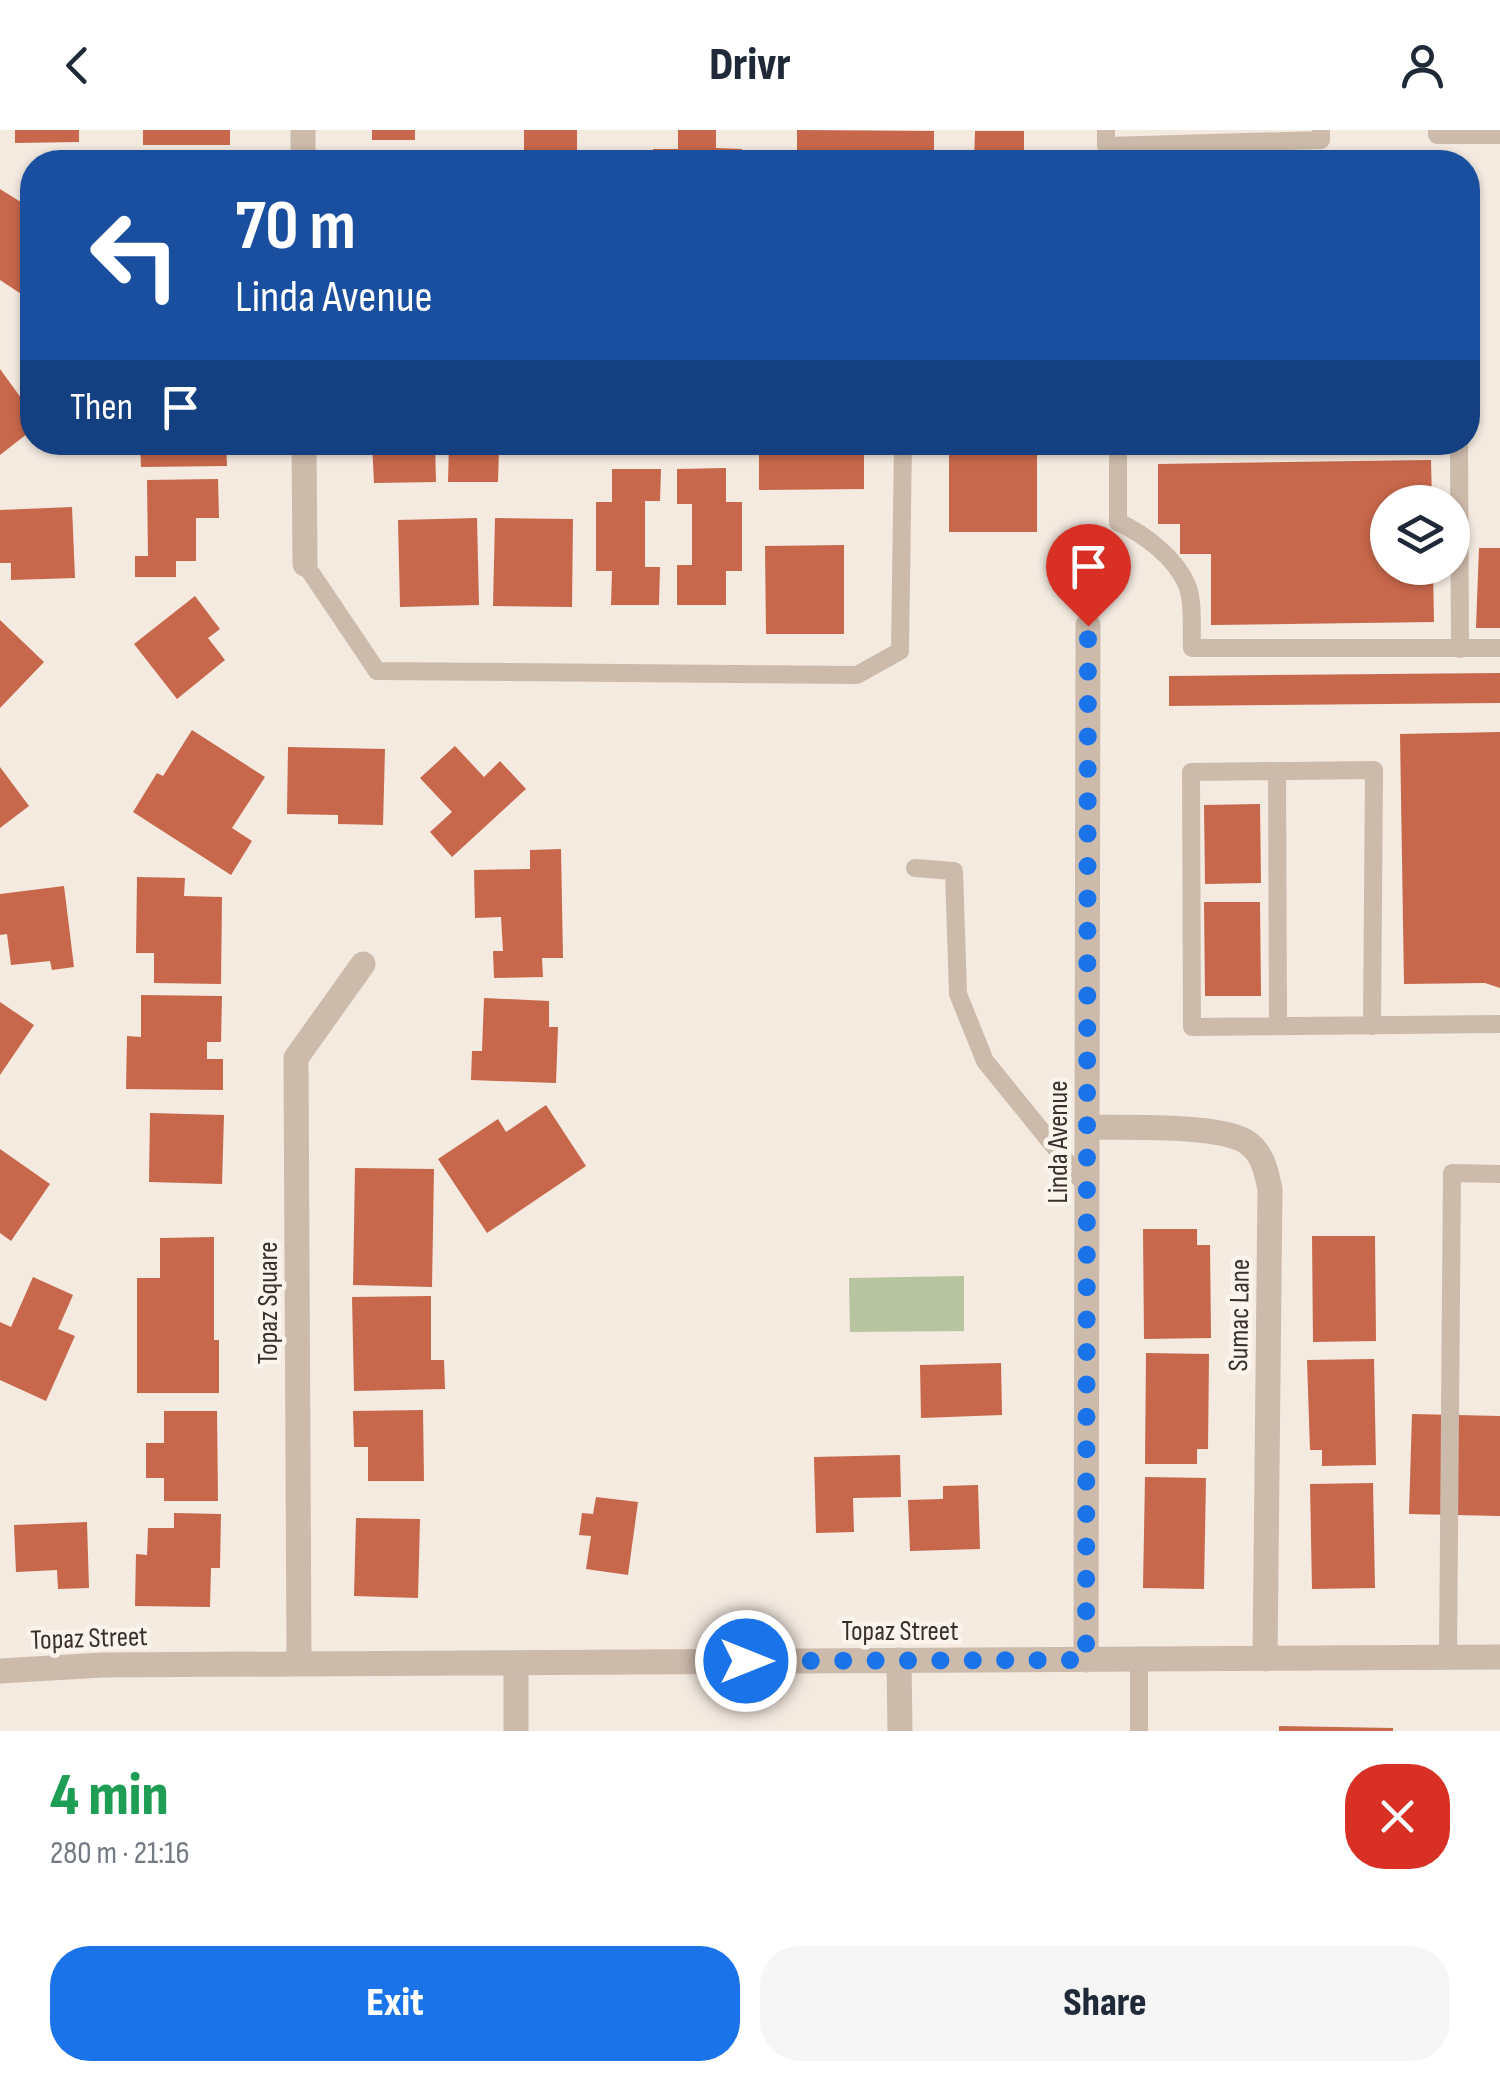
<!DOCTYPE html>
<html lang="en">
<head>
<meta charset="utf-8">
<style>
	:root { --surface:#fff; --page:#f6f6f7; --text:#1f2937; --muted:#747a83; --accent:#1a73e8 }
	body { margin:0; font-family:"Sofia Sans Condensed",sans-serif; background:var(--page); color:var(--text); height:100vh; display:flex; flex-direction:column; font-size:38px; white-space:nowrap }
	* { box-sizing:border-box; margin:0 }
	p { font-size:32px; color:var(--muted) }
	.icon { flex:none; width:55px; height:55px; fill:none; stroke:currentColor; stroke-width:2; stroke-linecap:round; stroke-linejoin:round }
	.map { position:relative; height:1601px; overflow:hidden }
	.side { display:flex; flex-direction:column; background:var(--surface); flex:1 }
	.side>* { flex:none }
	.guide { position:absolute; left:20px; top:20px; width:1460px; height:305px; border-radius:40px; box-shadow:0 2px 8px #0004; background:#1a4fa0; color:#fff; overflow:hidden }
	.fabs { position:absolute; left:1370px; top:355px; display:grid; gap:20px }
	.fabs a { display:grid; place-items:center; width:100px; height:100px; border-radius:50%; background:var(--surface); box-shadow:0 2px 8px #0004; font-size:50px }
	.pin { position:absolute; display:grid; place-items:center; width:85px; height:85px; color:#fff; margin:-102px -42px; border-radius:50% 50% 50% 0; rotate:-45deg; box-shadow:0 0 10px #0007 }
	.pin .icon { rotate:45deg }
	.me { position:absolute; width:110px; margin:-55px; rotate:90deg; stroke-linejoin:round; filter:drop-shadow(0 0 8px #0008) }
	.turn { display:flex; align-items:center; gap:35px; height:210px; padding:0 50px; font-size:45px }
	.turn .icon { width:130px; height:130px; stroke-width:2.5 }
	.turn b { display:block; font-size:70px; line-height:85px }
	.then { display:flex; align-items:center; height:95px; padding:0 50px; background:#0003; gap:20px; font-size:38px }
	.round { display:grid; place-items:center; flex:none; width:105px; height:105px; border-radius:40px; background:var(--page) }
	.head { display:flex; align-items:center; justify-content:space-between; height:170px; padding:0 50px }
	h1 { font-size:60px; font-weight:800; line-height:75px; color:#1e9e55 }
	.action { display:flex; gap:20px; margin-top:auto; padding:20px 50px }
	.action a { flex:1; height:115px; border-radius:40px; background:var(--accent); color:#fff; font-size:40px; font-weight:800; line-height:115px; text-align:center }
	.action a+a { background:var(--page); color:var(--text) }
	header { display:flex; justify-content:space-between; align-items:center; height:130px; padding:0 50px; background:var(--surface); font-size:45px; font-weight:800 }
	.map>svg:first-child { display:block }
	.green { fill:#b8c39f }
	.building { fill:#c7674b }
	.lines { fill:none; stroke-linecap:round; stroke-linejoin:round }
	.lane { stroke:#ccbaab; stroke-width:18 }
	.street { stroke:#ccbaab; stroke-width:25 }
	.route { stroke:#1a73e8; stroke-width:18; stroke-dasharray:0 32.4 }
	.labels { text-anchor:middle; stroke-width:9; stroke-linejoin:round; paint-order:stroke }
	.street-label { font-size:28px; fill:#3a2f2b; stroke:#fbf4ed }
</style>
</head>
<body>
<header><svg class="icon" aria-label="back" viewBox="0 0 24 24"><path d="M15 5l-7 7 7 7"/></svg>Drivr<svg class="icon" aria-label="person" viewBox="0 0 24 24"><circle cx="12" cy="8" r="4"/><path d="M4 21q1-7 8-7t8 7"/></svg></header>
<div class="map">
<svg width="1500" height="1601" viewBox="0 0 1500 1601">
	<rect width="100%" height="100%" fill="#f4eae0"/>
	<path class="green" d="M964 1146V1201L850 1202 849 1148Z"/>
	<path class="building" d="M15 0H79V12L15 13Z
		M143 0H230V15H143Z
		M372 0H415V10H372Z
		M524 0H577V28H573V32H524Z
		M678 0H716V18L742 19 741 32H653V19H678Z
		M797 0 934 1V32H797Z
		M975 1H1024V32H974Z
		M0 59 32 79V171L0 150Z
		M0 239 32 283V300L0 325Z
		M140 312H226L227 336 141 337Z
		M372 312H435L436 352 374 353Z
		M449 312H513V319L499 318 498 352H448Z
		M759 312H864V359L759 360Z
		M949 322H1037V402H949Z
		M1431 330 1432 372H1388V438H1433L1434 492 1211 495V424H1180V394H1158V334Z
		M726 338V372H742V441H726V475H677V435H692V374H677V339Z
		M612 339H661L660 371H645V437H660L659 475H611L612 441H596V372H612Z
		M218 349 219 388H196V431H176V447H135V426H148L147 350Z
		M72 377 75 448 11 450V433H0V380Z
		M477 388 479 475 400 477 398 390Z
		M495 388 573 389 572 477 493 476Z
		M844 415V504H766L765 416Z
		M1479 418H1500V498H1476Z
		M195 466 220 499 208 508 225 530 177 569 134 514Z
		M0 490 44 532 0 578Z
		M1500 543V573L1169 576V546Z
		M192 600 265 647 232 698 252 711 231 745 133 682 157 643 163 646Z
		M1500 602V858L1485 853 1404 854 1400 604Z
		M455 616 484 647 500 631 526 659 452 727 430 702 452 682 420 648Z
		M288 617 385 619 383 695 338 694V685L287 684Z
		M0 637 29 676 0 698Z
		M1260 674 1261 753 1205 754 1204 675Z
		M561 719 563 828H542L543 847 494 848 493 821H503L501 787 475 788 474 740 530 739V720Z
		M137 747 185 748 184 766 222 767 221 854 154 853V823H136Z
		M64 756 74 837 52 840 50 831 11 835 7 804 0 805V764Z
		M1204 772H1260L1261 866H1205Z
		M141 865 222 866 221 912H207V929H223V960L126 959 127 906 141 907Z
		M484 868 549 871V897H558L556 953 471 950 472 921H482Z
		M0 872 34 895 0 945Z
		M546 975 586 1036 487 1103 438 1029 498 989 506 1002Z
		M150 983 224 985 222 1054 149 1052Z
		M0 1019 50 1054 11 1111 0 1103Z
		M355 1038 434 1039 432 1157 353 1155Z
		M1143 1099H1197V1115H1210L1211 1208 1144 1209Z
		M1312 1106H1375L1376 1211 1313 1212Z
		M214 1107V1210H219V1263H137V1148H160V1108Z
		M33 1147 73 1165 58 1199 75 1206 46 1271 0 1250V1192L11 1197Z
		M431 1166V1230H444L445 1259 354 1261 352 1167Z
		M1146 1223 1209 1224 1208 1319H1197V1334H1145Z
		M1374 1229 1376 1335 1322 1336V1320H1310L1307 1230Z
		M1001 1233 1002 1285 921 1288 920 1235Z
		M423 1280 424 1351H368V1317H354L353 1281Z
		M164 1281H217L218 1371H164V1348H146V1313H164Z
		M1412 1284 1500 1286V1386L1409 1384Z
		M900 1325 901 1367 853 1368 854 1402 816 1403 814 1327Z
		M1145 1347 1206 1348 1204 1459 1143 1458Z
		M1373 1353 1375 1458 1312 1459 1310 1354Z
		M978 1355 980 1419 910 1421 908 1370 943 1369V1356Z
		M596 1367 638 1372 628 1445 586 1439 591 1406 579 1405 582 1383 593 1384Z
		M174 1383 221 1384 220 1438H211L210 1477 135 1476 136 1424 147 1425 148 1398H174Z
		M356 1388 420 1389 418 1468 354 1466Z
		M87 1392 89 1458 58 1459 57 1440 16 1442 14 1395Z
		M1279 1596 1393 1598V1601H1279Z"/>
	<g class="lines">
		<path class="lane" d="M1106 0V16L1321 10V0
			M1437 0V5H1500
			M1118 312V392C1144 404 1175 427 1187 455 1194 472 1191 500 1192 518H1500
			M1459 312 1460 519
			M305 434 377 541 857 545 900 521 903 312
			M1277 641 1278 896
			M915 738 954 741 958 864 985 931 1087 1057
			M1372 896 1374 640 1191 642 1192 897 1500 894
			M1448 1527 1452 1043 1500 1044
			M1139 1529V1601"/>
		<path class="street" d="M303 0V32
			M304 312 305 434
			M1087 997C1125 998 1215 994 1245 1011 1263 1022 1266 1041 1270 1059L1265 1529
			M899 1530 900 1601
			M1086 1530 1088 495
			M299 1533 296 928 363 834
			M516 1533V1601
			M0 1541 102 1535 1500 1527"/>
	</g>
	<g class="lines">
		<path class="route" d="M746 1531 1086 1530 1088 496"/>
	</g>
	<g class="labels">
		<g class="street-label">
			<text transform="translate(1057 1012) rotate(-90)" y="10">Linda Avenue</text>
			<text transform="translate(267 1173) rotate(-90)" y="10">Topaz Square</text>
			<text transform="translate(1238 1185) rotate(-89)" y="10">Sumac Lane</text>
			<text x="900" y="1510">Topaz Street</text>
			<text transform="translate(89 1507) rotate(-2)" y="10">Topaz Street</text>
		</g>
	</g>
</svg>
<div class="fabs">
<a><svg class="icon" aria-label="layers" viewBox="0 0 24 24"><path d="M12 4l9 5-9 5-9-5zM3 14l9 5 9-5"/></svg></a>
</div>
<div class="pin" style="left:1088px;top:496px;background:#d93025"><svg class="icon" aria-label="arrive" viewBox="0 0 24 24"><path d="M6 21V4h12l-3 4 3 4H6"/></svg></div>
<svg class="me" style="left:746px;top:1531px" viewBox="-20 -20 40 40"><circle r="17" fill="#1a73e8" stroke="#fff" stroke-width="3"/><path d="M0-11L8 9 0 5-8 9z" fill="#fff"/></svg>
<div class="guide">
<div class="turn"><svg class="icon" aria-label="left" viewBox="0 0 24 24"><path d="M17 20v-9H6M10 6l-5 5 5 5"/></svg><div><b>70 m</b>Linda Avenue</div></div>
<div class="then">Then<svg class="icon" aria-label="arrive" viewBox="0 0 24 24"><path d="M6 21V4h12l-3 4 3 4H6"/></svg></div>
</div>
</div>
<section class="side">
<div class="head"><div><h1>4 min</h1><p>280 m · 21:16</p></div><a class="round" style="background:#d93025;color:#fff"><svg class="icon" aria-label="close" viewBox="0 0 24 24"><path d="M6 6l12 12M18 6L6 18"/></svg></a></div>
<div class="action"><a>Exit</a><a>Share</a></div>
</section>
</body>
</html>
